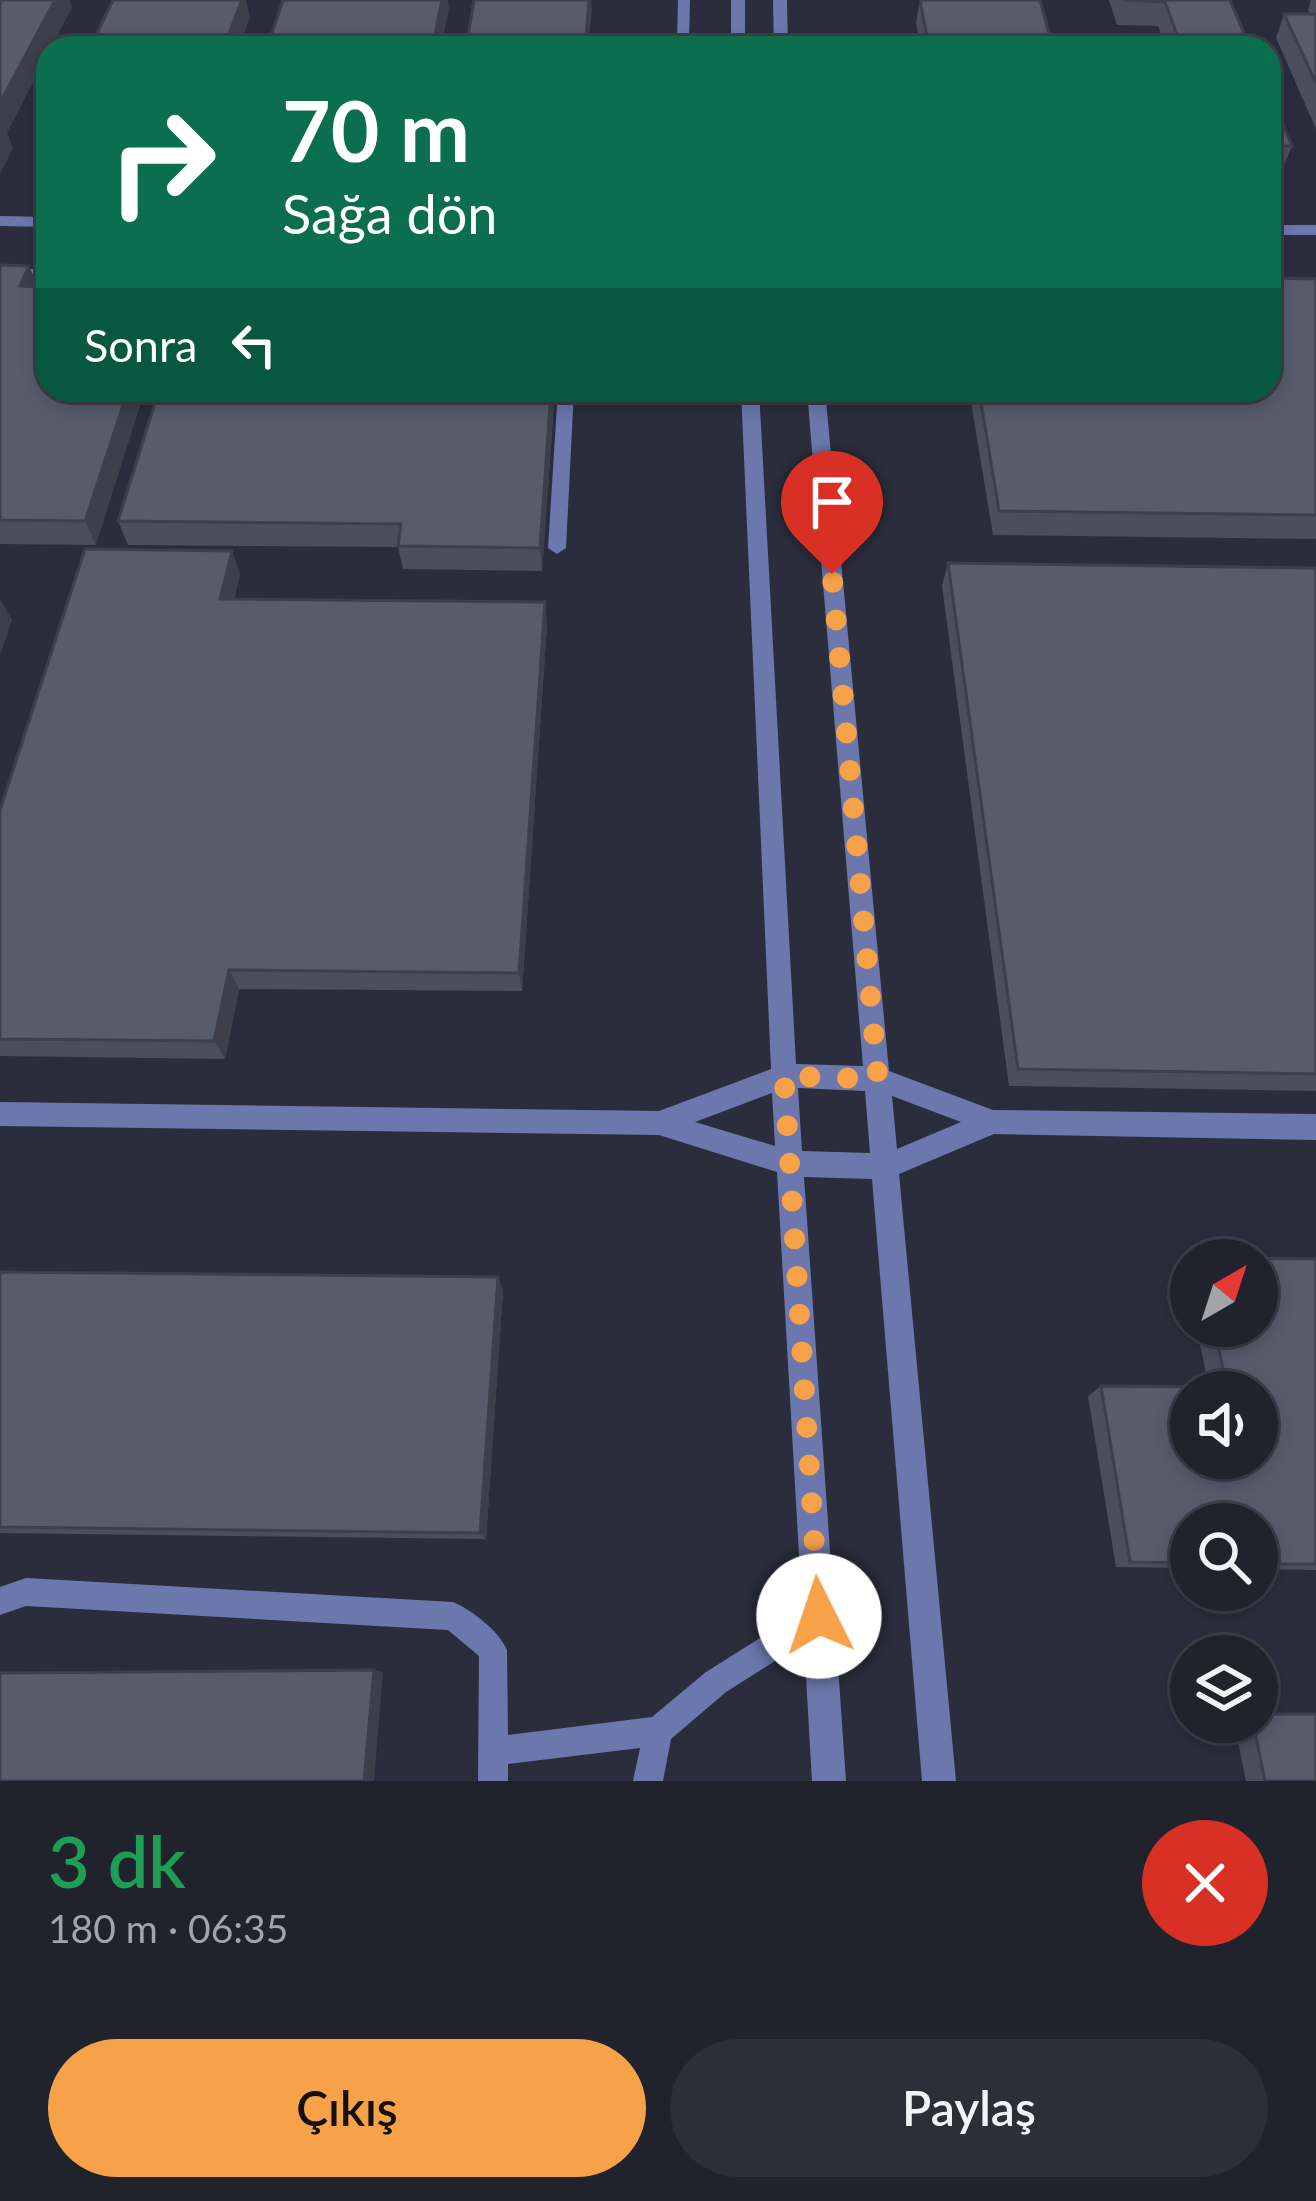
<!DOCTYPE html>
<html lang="tr">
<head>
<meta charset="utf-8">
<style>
	:root { --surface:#20222c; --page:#2d2f38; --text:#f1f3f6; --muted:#a2a4a9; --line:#3d3f48; --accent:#f7a149 }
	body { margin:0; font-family:Lato,sans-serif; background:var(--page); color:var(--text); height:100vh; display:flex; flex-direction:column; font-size:45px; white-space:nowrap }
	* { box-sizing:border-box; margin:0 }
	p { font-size:39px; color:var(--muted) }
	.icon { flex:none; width:66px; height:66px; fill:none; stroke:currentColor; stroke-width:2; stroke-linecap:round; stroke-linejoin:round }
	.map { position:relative; height:1781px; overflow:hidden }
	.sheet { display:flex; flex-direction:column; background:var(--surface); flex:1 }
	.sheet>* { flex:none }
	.guide { position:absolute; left:36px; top:36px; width:1245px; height:366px; border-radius:36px; box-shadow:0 6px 18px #0003,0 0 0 3px var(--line); background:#0b6e4f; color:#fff; overflow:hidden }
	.needle { width:78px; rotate:39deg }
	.buttons { position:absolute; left:1170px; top:1239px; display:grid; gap:24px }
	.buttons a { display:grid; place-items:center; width:108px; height:108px; border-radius:50%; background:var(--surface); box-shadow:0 6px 18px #0003,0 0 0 3px var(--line); font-size:60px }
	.pin { position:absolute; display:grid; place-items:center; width:102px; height:102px; color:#fff; margin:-123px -51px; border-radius:50% 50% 50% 0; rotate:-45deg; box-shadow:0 0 12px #0007 }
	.pin .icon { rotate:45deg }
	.me { position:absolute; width:132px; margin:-66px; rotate:356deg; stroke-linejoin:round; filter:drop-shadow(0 0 9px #0008) }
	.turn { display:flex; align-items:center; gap:42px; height:252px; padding:0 48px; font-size:54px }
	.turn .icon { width:156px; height:156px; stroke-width:2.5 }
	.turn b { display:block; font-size:84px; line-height:102px }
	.then { display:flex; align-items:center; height:114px; padding:0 48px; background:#0003; gap:24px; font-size:45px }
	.round { display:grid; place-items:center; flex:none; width:126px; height:126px; border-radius:63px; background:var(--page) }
	.head { display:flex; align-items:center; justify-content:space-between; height:204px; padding:0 48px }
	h1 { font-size:72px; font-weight:600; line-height:90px; color:#1e9e55 }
	.cta { display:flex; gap:24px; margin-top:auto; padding:24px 48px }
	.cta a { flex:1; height:138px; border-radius:72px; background:var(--accent); color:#111; font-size:48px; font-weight:600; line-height:138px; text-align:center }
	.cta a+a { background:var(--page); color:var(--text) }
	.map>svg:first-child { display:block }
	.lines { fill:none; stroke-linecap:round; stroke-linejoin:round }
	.lane { fill:#6c78ad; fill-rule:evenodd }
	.street { fill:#6c78ad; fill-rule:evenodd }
	.wall { fill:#4b4f5c }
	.shaded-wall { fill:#3d404b }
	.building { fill:#575c6b; stroke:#3d404b; stroke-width:3; fill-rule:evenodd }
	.route { stroke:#f7a149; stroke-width:21; stroke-dasharray:0 37.8 }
</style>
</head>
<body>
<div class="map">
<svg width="1316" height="1781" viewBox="0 0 1316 1781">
	<rect width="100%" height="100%" fill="#2a2d3b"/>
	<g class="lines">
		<path class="lane" d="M678 0H690L689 40 695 48H682L677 41Z
			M0 269H48V279H0Z
			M558 390H574L566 548 557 554 548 548Z
			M26 1578 453 1602C472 1610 499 1631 507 1650L508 1735 652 1717 706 1672 809 1607 819 1603 829 1607 833 1617 829 1627 726 1692 671 1739 663 1781H633L640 1748 508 1764V1781H478L479 1656 448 1630 26 1606 0 1615V1587Z"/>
		<path class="street" d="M731 0H745V48H731Z
			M773 0H787L788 48H774Z
			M0 216 48 217V227L0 226Z
			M1269 225H1316V235H1269Z
			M741 390H759L796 1064 863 1066 807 390H825L889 1071 993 1110 1316 1114V1140L994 1134 899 1174 956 1781H922L872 1179 804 1177 846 1781H812L777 1172 659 1135 0 1126V1102L659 1111 771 1069ZM798 1088 865 1091 870 1153 802 1151ZM772 1093 775 1146 695 1122ZM892 1096 961 1122 897 1149Z"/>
	</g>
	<path class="wall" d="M920 0 1053 48H921L916 23Z
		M1109 0H1230L1250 48H1166L1158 26 1117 25Z
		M1311 0H1316V129L1276 38 1284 14H1310L1308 10Z
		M1269 92 1292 146 1282 170H1269Z
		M0 265 96 545 0 544Z
		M1316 279V539L993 535 969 390H1269Z
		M555 390 542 571 403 569 398 547 128 545 118 521Z
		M948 563 1316 568V1091L1009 1086 942 586Z
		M240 574 234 599 547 625 522 991 239 989 225 1059 0 1056V810Z
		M1200 1258 1316 1259V1570L1257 1569V1524H1191V1568L1116 1567 1088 1396 1101 1386 1209 1387 1196 1326H1257V1260H1198Z
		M1191 1266V1299L1185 1271Z
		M0 1272 503 1290 486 1539 0 1533Z
		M1234 1722H1257L1316 1781H1246Z"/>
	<path class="shaded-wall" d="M55 0H69L72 8 51 48H48V54L7 133 13 148 0 174V103Z
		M242 0H246L250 17 239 48H226L225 44Z
		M442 0H448L449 8 441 48H432Z
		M589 0H591L592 10 588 48H585Z
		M29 266 40 290 20 286Z
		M128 390H145L96 545 85 521Z
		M551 390H555L542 571 540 548Z
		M232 551 240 574 229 622 220 599Z
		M0 599 12 620 0 655Z
		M545 602 547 625 522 991 519 973Z
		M229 970 239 989 225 1059 214 1041Z
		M498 1277 503 1290 486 1539 480 1533Z
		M374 1670 383 1672 374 1781H364Z"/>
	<path class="building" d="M0 0H55L0 103Z
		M113 0H242L225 44H211L210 48H90Z
		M283 0H442L432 48H267Z
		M474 0H589L585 48H466Z
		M920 0H1040L1053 48H929Z
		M1123 0H1230L1250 48H1182L1165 2Z
		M1284 14H1316V83Z
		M1269 92 1292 146H1269Z
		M0 265 29 266 20 286 48 287V390H128L85 521 0 520Z
		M1269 278 1316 279V515L999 511 979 390H1269Z
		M159 390H551L540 548 398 546 401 524 118 521Z
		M85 549 232 551 220 599 545 602 519 973 229 970 214 1041 0 1039V810Z
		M948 563 1316 568V1074L1018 1069Z
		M1200 1258 1316 1259V1564H1257V1524H1191V1563L1130 1562 1101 1386 1227 1387 1214 1326H1257V1260H1201ZM1191 1392H1257V1458H1191Z
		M0 1272 498 1277 480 1533 0 1527Z
		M374 1670 364 1781H0V1673Z
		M1257 1714H1316V1781H1265L1253 1722H1257Z"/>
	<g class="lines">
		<path class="route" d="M819 1616 784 1076 878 1079 832 574"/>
	</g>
</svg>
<div class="buttons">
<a><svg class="needle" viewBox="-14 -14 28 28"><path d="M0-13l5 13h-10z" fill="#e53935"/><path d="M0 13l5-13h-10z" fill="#a2a4a9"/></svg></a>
<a><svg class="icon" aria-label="sound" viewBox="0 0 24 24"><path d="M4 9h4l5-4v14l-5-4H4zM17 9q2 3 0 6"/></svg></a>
<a><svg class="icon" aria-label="search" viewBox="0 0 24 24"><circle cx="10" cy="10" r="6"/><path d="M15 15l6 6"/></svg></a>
<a><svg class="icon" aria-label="layers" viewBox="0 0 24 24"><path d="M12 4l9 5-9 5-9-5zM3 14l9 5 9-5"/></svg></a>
</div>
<div class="pin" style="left:832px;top:574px;background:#d93025"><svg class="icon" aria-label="arrive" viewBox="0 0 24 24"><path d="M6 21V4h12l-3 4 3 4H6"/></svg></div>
<svg class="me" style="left:819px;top:1616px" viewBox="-20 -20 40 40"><circle r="19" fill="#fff"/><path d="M0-13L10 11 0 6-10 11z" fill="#f7a149"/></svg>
<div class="guide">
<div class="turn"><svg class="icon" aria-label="right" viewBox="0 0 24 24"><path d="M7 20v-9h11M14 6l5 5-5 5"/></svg><div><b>70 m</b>Sağa dön</div></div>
<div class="then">Sonra<svg class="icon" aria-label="left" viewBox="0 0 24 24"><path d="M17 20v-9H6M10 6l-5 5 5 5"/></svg></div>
</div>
</div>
<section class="sheet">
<div class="head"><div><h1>3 dk</h1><p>180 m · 06:35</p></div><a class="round" style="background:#d93025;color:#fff"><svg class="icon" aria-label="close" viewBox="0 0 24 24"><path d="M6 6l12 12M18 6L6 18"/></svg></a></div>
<div class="cta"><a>Çıkış</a><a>Paylaş</a></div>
</section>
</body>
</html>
